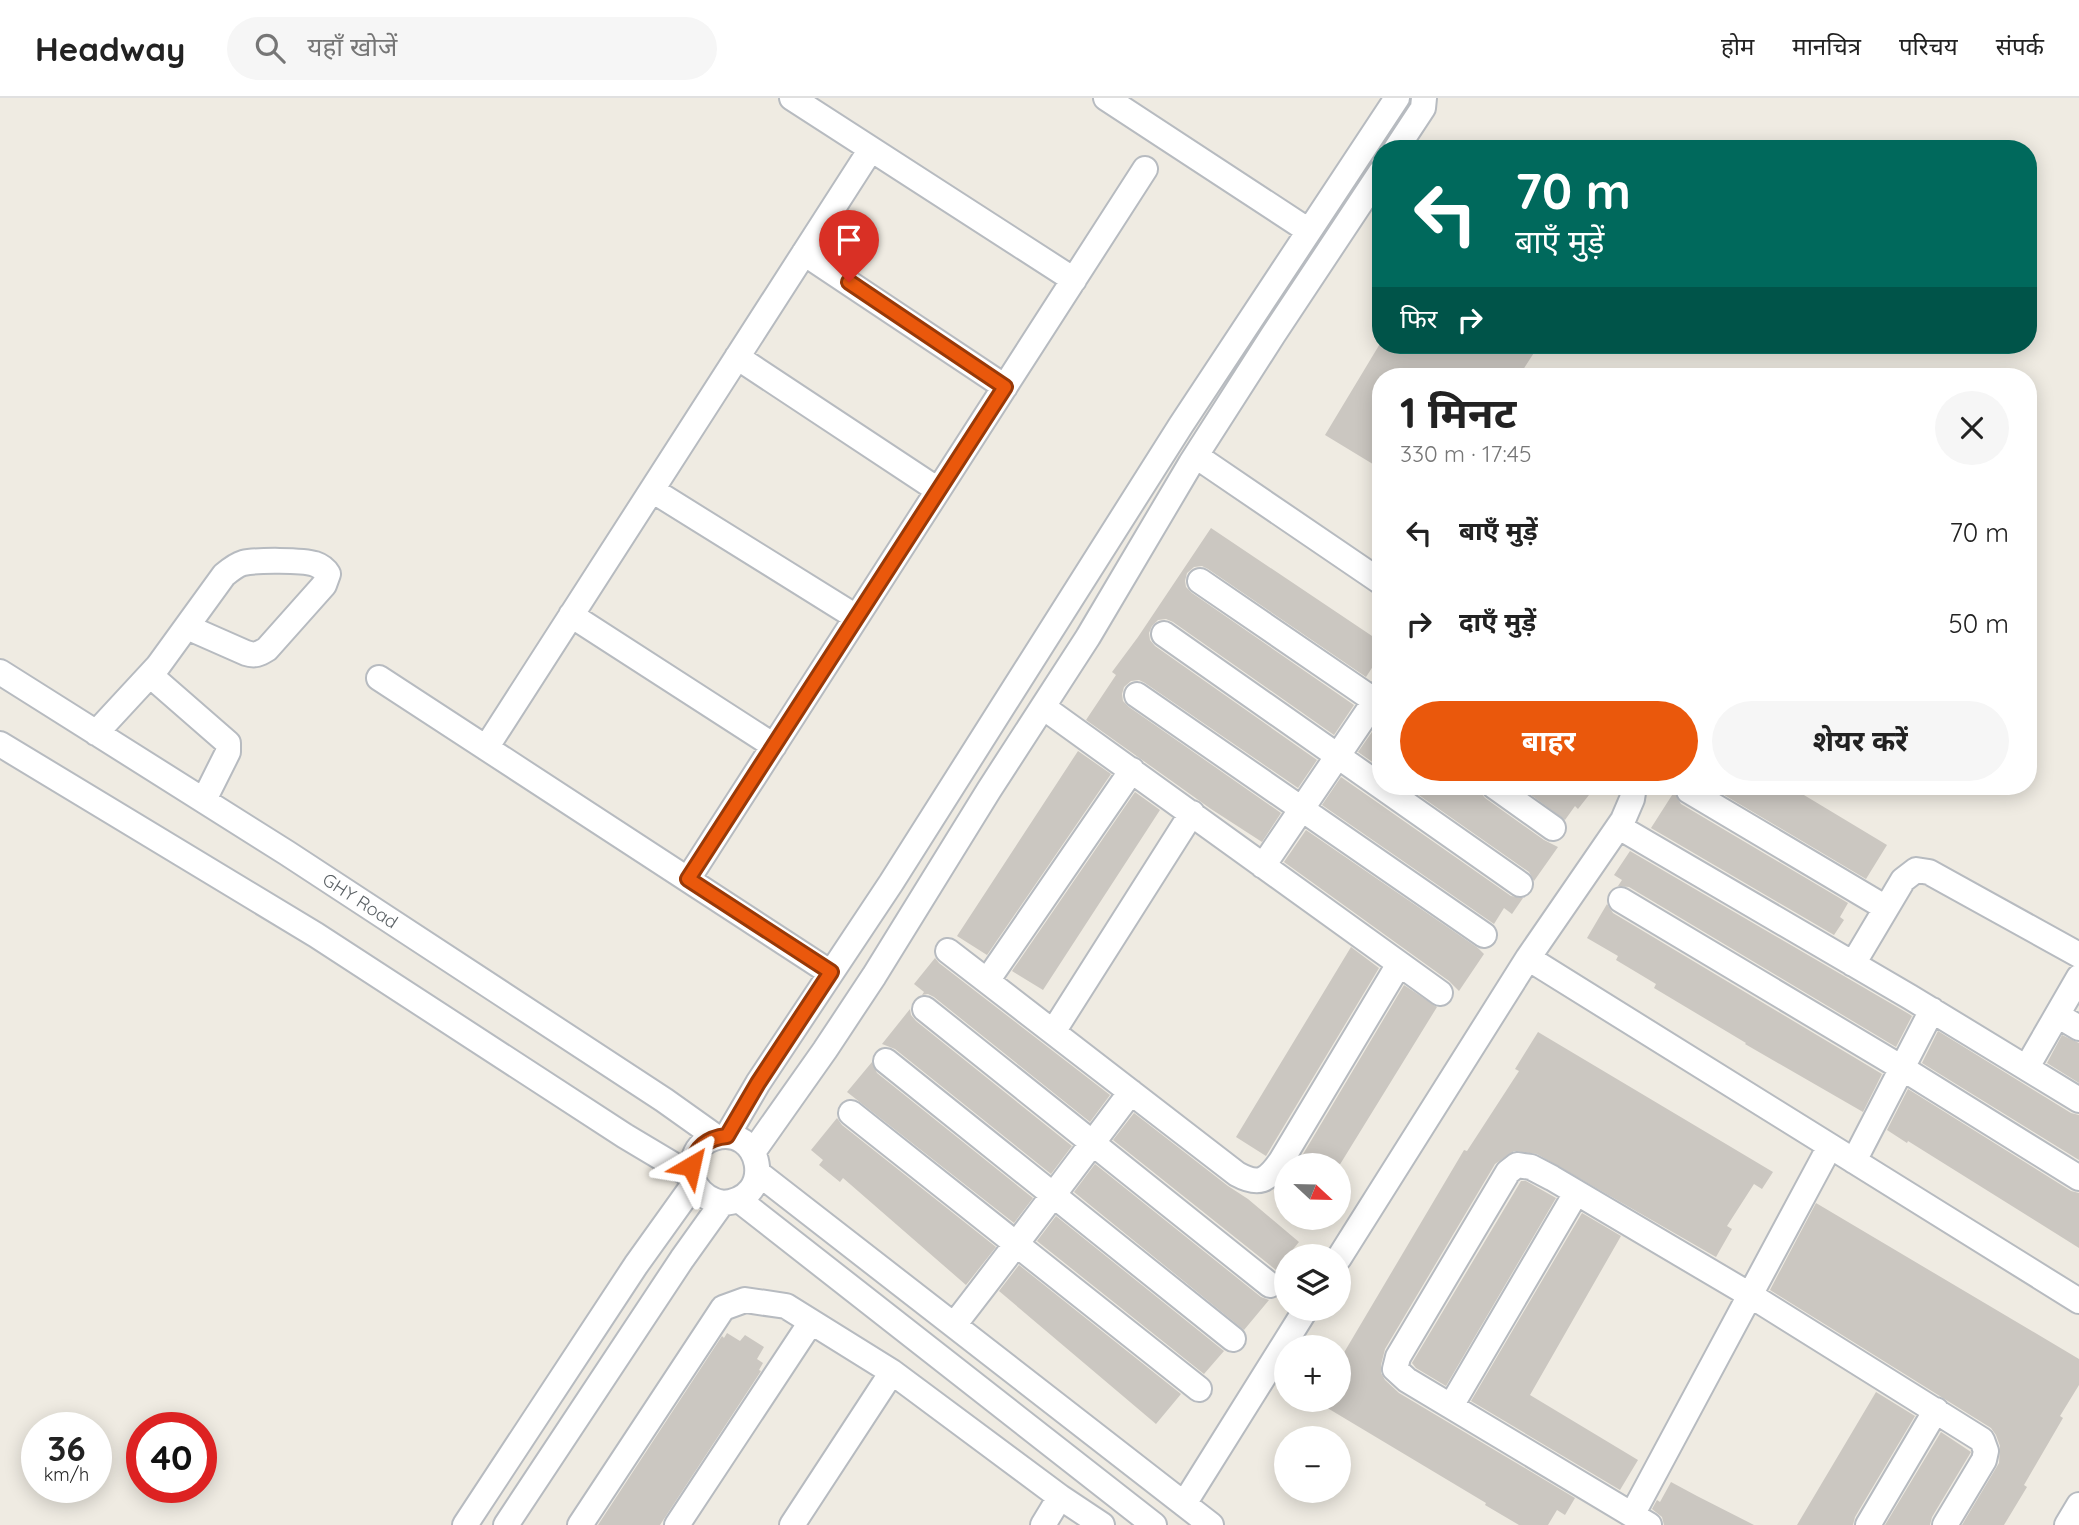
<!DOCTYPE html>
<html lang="hi">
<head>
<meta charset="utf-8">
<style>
	:root { --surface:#fff; --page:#f6f6f6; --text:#222; --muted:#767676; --line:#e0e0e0; --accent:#ea580c }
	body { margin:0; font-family:Quicksand,"Noto Sans Devanagari",sans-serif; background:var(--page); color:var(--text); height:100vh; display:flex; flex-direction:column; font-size:26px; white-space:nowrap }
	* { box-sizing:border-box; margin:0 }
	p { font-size:23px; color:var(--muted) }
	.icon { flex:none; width:38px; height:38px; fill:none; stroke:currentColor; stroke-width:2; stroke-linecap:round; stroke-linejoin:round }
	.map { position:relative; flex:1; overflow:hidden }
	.drawer { position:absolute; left:1372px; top:270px; width:665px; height:427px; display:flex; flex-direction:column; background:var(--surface); border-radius:28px; box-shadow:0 4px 18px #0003 }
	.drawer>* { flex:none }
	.banner { position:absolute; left:1372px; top:42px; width:665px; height:214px; border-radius:28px; box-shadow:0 4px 18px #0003; background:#00695c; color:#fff; overflow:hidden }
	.needle { width:46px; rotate:112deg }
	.fabs { position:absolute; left:1274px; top:1055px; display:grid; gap:14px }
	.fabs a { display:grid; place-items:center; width:77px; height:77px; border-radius:50%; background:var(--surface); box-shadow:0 4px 18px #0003; font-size:35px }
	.speed { position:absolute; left:21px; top:1314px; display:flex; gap:14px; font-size:35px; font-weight:700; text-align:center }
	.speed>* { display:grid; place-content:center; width:91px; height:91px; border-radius:50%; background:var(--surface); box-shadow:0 4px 18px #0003; line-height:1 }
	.speed small { font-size:18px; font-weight:400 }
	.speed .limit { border:10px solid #d22; background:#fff; color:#111 }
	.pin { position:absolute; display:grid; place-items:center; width:60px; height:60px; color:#fff; margin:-72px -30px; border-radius:50% 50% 50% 0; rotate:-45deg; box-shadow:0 0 7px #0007 }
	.pin .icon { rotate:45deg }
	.me { position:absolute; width:77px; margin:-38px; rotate:36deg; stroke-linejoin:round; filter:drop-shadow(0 0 5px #0008) }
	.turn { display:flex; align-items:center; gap:24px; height:147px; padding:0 28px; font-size:32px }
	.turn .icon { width:91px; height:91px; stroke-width:2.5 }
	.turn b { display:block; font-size:49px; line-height:60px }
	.then { display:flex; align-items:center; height:66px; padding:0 28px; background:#0003; gap:14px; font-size:26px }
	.round { display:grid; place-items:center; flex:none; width:74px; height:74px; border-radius:37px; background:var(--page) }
	.summary { display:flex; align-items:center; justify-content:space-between; height:119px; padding:0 28px }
	h1 { font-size:42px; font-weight:700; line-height:52px }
	.action { display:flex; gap:14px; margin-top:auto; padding:14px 28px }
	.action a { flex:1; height:80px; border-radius:42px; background:var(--accent); color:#fff; font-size:28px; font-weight:700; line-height:80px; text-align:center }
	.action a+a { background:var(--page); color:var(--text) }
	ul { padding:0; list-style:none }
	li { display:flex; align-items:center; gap:21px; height:91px; padding:0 28px }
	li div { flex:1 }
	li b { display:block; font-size:26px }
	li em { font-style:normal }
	header { display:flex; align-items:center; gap:42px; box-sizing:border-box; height:98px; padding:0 35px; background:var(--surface); border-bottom:2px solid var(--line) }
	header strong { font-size:33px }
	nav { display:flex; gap:38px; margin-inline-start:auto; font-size:24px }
	.search { width:490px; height:63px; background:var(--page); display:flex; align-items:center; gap:18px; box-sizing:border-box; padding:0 24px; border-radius:38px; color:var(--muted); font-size:26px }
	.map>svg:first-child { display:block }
	.building { fill:#cbc7c1 }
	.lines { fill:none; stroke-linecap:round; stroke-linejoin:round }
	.minor-casing { stroke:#b7bbc0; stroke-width:28 }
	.minor { stroke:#fff; stroke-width:24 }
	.route-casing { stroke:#983908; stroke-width:18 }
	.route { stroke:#ea580c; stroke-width:12 }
	.labels { text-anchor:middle; stroke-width:5; stroke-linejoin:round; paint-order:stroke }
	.street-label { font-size:18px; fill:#5a6064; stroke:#fff }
</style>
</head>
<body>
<header>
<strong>Headway</strong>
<div class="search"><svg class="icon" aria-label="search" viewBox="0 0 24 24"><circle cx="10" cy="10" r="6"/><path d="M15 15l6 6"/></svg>यहाँ खोजें</div>
<nav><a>होम</a><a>मानचित्र</a><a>परिचय</a><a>संपर्क</a></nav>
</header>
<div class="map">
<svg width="2079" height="1427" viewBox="0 0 2079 1427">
	<rect width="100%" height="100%" fill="#efebe2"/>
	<path class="building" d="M1381 244V247H1539L1519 278H1381V371L1325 337Z
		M1211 430 1381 544V556L1366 579 1208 471 1202 468 1194 469 1187 475 1185 483 1186 489 1192 495 1354 607 1334 637 1173 524 1166 521 1158 522 1152 528 1149 535 1150 542 1155 548 1317 662 1298 690 1145 585 1139 582 1131 583 1124 589 1122 596 1123 603 1129 609 1281 715 1262 744 1211 711 1086 622 1116 577 1112 574 1138 539Z
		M1379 624 1381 625V670L1358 654Z
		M1078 653 1111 676 987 857 957 838Z
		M1341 679 1511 798 1523 800 1512 816 1504 810 1494 826 1322 707Z
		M1406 688H1479L1481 695 1485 700 1544 742 1558 749 1534 783 1529 774Z
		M1519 688H1596L1578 711 1575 708 1565 722Z
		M1709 688H1789L1887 747 1866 781Z
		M1135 694 1160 712 1043 892 1012 873Z
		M1674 694 1681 706 1848 805 1840 819 1844 822 1834 837 1651 730Z
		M1306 732 1478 850 1484 856 1459 893 1449 883 1284 764Z
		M1630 753 1909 916 1912 918 1896 949 1629 789 1618 788 1622 782 1614 777Z
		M1607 806 1613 815 1882 976 1863 1014 1745 946 1746 945 1654 890 1656 886 1616 862 1618 858 1587 840Z
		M1351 849 1379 870 1266 1058 1236 1039Z
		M935 860 939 865 1110 997 1090 1024 934 899 928 896 922 897 924 894 914 886Z
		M1404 887 1437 909 1339 1068H1296Z
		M910 911 911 917 916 923 1072 1048 1051 1076 895 951 882 946Z
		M1938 933 2071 1015 2079 1017V1062L1922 965Z
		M1538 934 1773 1074 1762 1091 1754 1086 1727 1128 1732 1131 1716 1159 1537 1056 1514 1053 1495 1066 1385 1251 1381 1267V1275L1385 1282 1399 1295 1575 1400 1565 1417 1557 1412 1548 1427H1519L1485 1407 1486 1405 1314 1302H1339V1263L1464 1052 1467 1053 1519 973 1515 971Z
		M2062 937 2079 945V985L2047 965Z
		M872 964 877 975 1033 1100 1014 1125 847 994Z
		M1908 991 2071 1093 2079 1095V1150L1908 1043 1907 1045 1887 1032Z
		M1134 1015 1228 1088 1248 1101 1299 1144 1276 1172 1113 1042Z
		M837 1020 842 1027 996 1149 966 1187 843 1080 840 1084 819 1067 823 1062 811 1052Z
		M1095 1066 1261 1199 1269 1202 1244 1232 1074 1094Z
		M1521 1083H1526L1556 1100 1446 1288 1416 1270 1412 1265Z
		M1816 1105 2079 1261V1287L2060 1318 2063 1320 2024 1387 2027 1389 2004 1427H1962L1999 1365 2000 1348 1996 1337 1991 1330 1770 1192Z
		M1582 1115 1621 1138 1530 1297 1638 1362 1620 1392 1471 1303Z
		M1056 1118 1224 1253 1204 1276 1037 1143Z
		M1019 1167 1181 1296 1156 1326 999 1193Z
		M727 1235 740 1243 745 1237 764 1249 757 1261 763 1265 759 1272 761 1273 660 1427H598L722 1238 724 1240Z
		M1876 1294 1915 1318 1855 1419 1853 1427H1797Z
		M1941 1334 1971 1354 1932 1419 1930 1427H1885Z
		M1671 1384 1697 1398 1754 1427H1664L1662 1419 1652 1411 1657 1402 1660 1404Z"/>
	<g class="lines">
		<g class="minor-casing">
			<path id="minor" d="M792 0 1074 182
				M1106 0 1309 133
				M1396 51 1423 10 1424 0
				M804 155 1005 289
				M737 259 938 392
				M1196 358 1381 484
				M652 392 856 519
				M1200 483 1381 607
				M571 517 774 648
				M1164 536 1520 786
				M0 574 287 755 664 1002 716 1039
				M150 577 228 645V654L204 702
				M379 580 831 875
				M1137 597 1484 837
				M1043 609 1440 895
				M96 635 158 568 224 477C230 472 236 467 243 465 256 462 303 462 315 466 321 468 325 471 328 476L324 487 267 551C259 556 255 558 246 555L187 529
				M0 646 316 837 625 1038 692 1078
				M486 650 871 51
				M1494 688 1553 730
				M1689 693 1886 810
				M1619 729 1910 899 2079 1002
				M1263 768 1381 594
				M688 781 1145 71
				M1621 802 1902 970 2079 1080
				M948 853 1237 1076C1259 1088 1267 1083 1281 1063L1399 866
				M1528 860 2079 1203
				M1853 866 1903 782 1916 772 1929 774 2079 857
				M987 883 1132 672
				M925 911 1270 1187
				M2057 917 2079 930
				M1053 934 1192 715
				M886 963 1233 1241
				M2027 969 2079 879
				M851 1015 1199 1291
				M727 1038 758 985 891 785 1181 327 1397 0
				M753 1054 825 952 874 878 989 692 1088 539 1191 365 1273 237 1381 74
				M1854 1063 1932 912
				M758 1075 1211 1427
				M739 1102 1154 1427
				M1339 1160 1528 860 1623 722 1632 701 1634 688
				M954 1227C1014 1150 1072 1072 1131 994
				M1451 1308 1576 1095
				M1060 1399 1102 1427
				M1184 1406 1306 1211
				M1632 1417 1830 1048
				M465 1427 636 1167 694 1086
				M506 1427 682 1161 722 1105C778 1102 761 1025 714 1040 705 1043 698 1049 695 1057 684 1080 700 1100 722 1105
				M580 1427 723 1210 745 1202 786 1208 892 1274 1060 1399 1043 1427
				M677 1427 811 1224
				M792 1427 892 1274
				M1649 1427 1407 1282 1395 1271 1398 1259 1508 1074 1517 1067 1531 1069 1552 1080 1750 1197 1982 1342 1986 1353 1984 1362 1945 1427
				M1868 1427 1936 1312
				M2067 1427 2079 1407"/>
		</g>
		<use href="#minor" class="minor"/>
	</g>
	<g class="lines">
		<g class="route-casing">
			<path id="route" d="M691 1068C696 1049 707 1040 727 1038L758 985 831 874 688 781 1005 289 849 184"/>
		</g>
		<use href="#route" class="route"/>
	</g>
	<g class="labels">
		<g class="street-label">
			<text transform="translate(360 803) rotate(33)" y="6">GHY Road</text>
		</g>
	</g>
</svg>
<div class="fabs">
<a><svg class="needle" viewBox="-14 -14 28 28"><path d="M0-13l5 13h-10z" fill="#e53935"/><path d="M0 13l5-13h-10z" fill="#767676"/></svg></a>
<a><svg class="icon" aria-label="layers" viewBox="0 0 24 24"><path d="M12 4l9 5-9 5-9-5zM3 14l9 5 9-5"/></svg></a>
<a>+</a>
<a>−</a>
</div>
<div class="speed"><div>36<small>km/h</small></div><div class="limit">40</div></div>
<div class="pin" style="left:849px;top:184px;background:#d93025"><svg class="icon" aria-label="arrive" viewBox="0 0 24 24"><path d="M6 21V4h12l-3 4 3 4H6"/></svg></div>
<svg class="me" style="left:691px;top:1068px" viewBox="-20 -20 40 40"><path d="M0-17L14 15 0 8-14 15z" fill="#ea580c" stroke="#fff" stroke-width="4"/></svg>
<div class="banner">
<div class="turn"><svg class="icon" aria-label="left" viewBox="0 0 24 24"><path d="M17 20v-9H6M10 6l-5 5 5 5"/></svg><div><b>70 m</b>बाएँ मुड़ें</div></div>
<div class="then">फिर<svg class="icon" aria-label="right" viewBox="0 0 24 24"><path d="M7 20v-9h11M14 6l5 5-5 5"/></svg></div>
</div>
<section class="drawer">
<div class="summary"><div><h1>1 मिनट</h1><p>330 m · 17:45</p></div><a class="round"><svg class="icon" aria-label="close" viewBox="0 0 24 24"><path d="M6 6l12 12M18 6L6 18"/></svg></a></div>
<ul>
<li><svg class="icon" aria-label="left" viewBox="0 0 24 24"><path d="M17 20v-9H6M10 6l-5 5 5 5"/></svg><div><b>बाएँ मुड़ें</b></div><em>70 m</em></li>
<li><svg class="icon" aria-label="right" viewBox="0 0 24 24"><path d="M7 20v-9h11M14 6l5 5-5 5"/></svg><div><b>दाएँ मुड़ें</b></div><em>50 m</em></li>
</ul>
<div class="action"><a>बाहर</a><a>शेयर करें</a></div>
</section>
</div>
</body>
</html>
